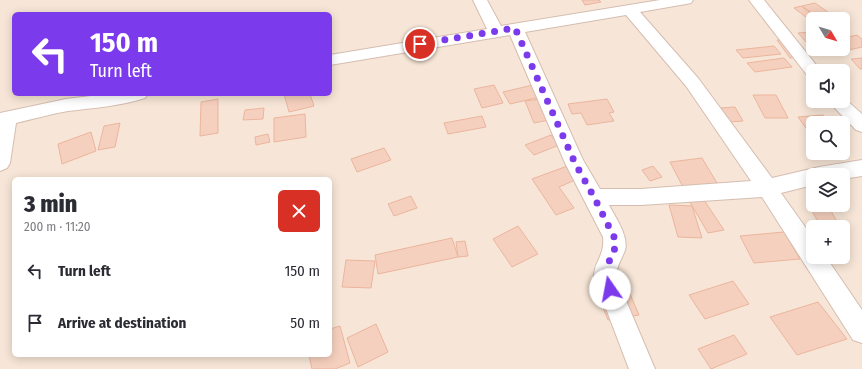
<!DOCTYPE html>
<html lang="en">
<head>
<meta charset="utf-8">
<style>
	:root { --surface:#fff; --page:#f7f7f7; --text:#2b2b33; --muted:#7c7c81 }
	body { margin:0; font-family:"Fira Sans Condensed",sans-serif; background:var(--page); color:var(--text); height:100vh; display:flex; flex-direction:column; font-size:15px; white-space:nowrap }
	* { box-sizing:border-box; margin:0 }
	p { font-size:13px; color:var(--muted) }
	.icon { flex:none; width:22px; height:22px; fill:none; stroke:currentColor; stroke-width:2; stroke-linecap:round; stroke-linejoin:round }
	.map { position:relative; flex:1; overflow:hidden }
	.side { position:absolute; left:12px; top:177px; width:320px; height:180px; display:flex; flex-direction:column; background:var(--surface); border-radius:6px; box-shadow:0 2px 10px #0003 }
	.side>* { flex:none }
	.top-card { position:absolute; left:12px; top:12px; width:320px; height:84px; border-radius:6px; box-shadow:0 2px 10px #0003; background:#7c3aed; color:#fff; overflow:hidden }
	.needle { width:26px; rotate:128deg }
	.fabs { position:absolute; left:806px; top:12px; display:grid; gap:8px }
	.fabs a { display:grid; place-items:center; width:44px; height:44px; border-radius:6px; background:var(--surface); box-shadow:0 2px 10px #0003; font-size:20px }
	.pin { position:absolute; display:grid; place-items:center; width:34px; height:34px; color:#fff; margin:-17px; border:2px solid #fff; border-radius:50%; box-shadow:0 1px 4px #0007 }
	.me { position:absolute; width:44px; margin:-22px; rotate:348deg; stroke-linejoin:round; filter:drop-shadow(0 0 3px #0008) }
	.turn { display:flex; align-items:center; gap:14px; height:84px; padding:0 12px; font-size:18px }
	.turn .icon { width:52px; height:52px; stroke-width:2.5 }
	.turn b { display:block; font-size:28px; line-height:34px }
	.round { display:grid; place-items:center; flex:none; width:42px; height:42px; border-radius:6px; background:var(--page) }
	.headline { display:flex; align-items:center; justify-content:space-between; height:68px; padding:0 12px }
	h1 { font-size:24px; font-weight:800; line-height:30px }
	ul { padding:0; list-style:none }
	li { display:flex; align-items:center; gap:12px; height:52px; padding:0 12px }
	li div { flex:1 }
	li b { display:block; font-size:15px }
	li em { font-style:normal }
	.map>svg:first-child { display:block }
	.residential { fill:#f7e6d7; fill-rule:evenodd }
	.building { fill:#f6d0be; stroke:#ebb59d }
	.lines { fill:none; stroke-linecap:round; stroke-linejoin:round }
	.minor-casing { stroke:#d5bdb0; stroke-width:2 }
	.minor { fill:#fff; fill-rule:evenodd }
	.route { stroke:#7c3aed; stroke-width:7; stroke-dasharray:0 12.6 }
</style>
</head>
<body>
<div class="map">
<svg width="862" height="369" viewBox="0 0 862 369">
	<rect width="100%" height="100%" fill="#fef4e9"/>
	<path class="residential" d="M0 0H862V369H0ZM14 14H330V94H14ZM813 19H843V49H813ZM813 71H843V101H813ZM813 123H843V153H813ZM813 175H843V205H813ZM14 179H330V355H14ZM813 227H843V257H813Z"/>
	<path class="building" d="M582 0H599L601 2 585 5Z
		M815 3 832 15 819 18 802 6Z
		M801 6 813 15 806 17 794 8Z
		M813 32V43H807L798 33Z
		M857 35 862 39V47L835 53 830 49H843V38Z
		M777 40H787L800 57 790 58Z
		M774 46 781 54 743 58 736 50Z
		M784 58 792 67 755 72 747 63Z
		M862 58V69H860L851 59Z
		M494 85 503 103 482 108 474 89Z
		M533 85 540 97 510 104 503 92Z
		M284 94H310L314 106 289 112Z
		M753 95H776L788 118H765Z
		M218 99V133L200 136 201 102Z
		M540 99 549 120 534 123 525 101Z
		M607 99 614 112 609 113 614 121 587 125 581 113 572 114 568 104Z
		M735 107 743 121 729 122 721 108Z
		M264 108 263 119 243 120 245 110Z
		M305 114 306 137 274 142V118Z
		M823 115 829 123H813V138L798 117Z
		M482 116 486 127 448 134 444 123Z
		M120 123 115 147 98 150 104 126Z
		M91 132 96 151 62 164 58 144Z
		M268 134 270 142 256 145 255 137Z
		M551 135 559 145 534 155 525 145Z
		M384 148 391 160 357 172 351 159Z
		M702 158 717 183 683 187 670 162Z
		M570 165 580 178 559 187 574 208 556 215 532 179Z
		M653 166 662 177 650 181 642 170Z
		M411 196 417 208 394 216 388 204Z
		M702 197 724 230 708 233 688 199Z
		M669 205 692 206 702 238 678 237Z
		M812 211H831L840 227H821Z
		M518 226 538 254 512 267 493 239Z
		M784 232 800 259 754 263 740 236Z
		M452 238 458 257 378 274 375 255Z
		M465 241 468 256 458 257 456 242Z
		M346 260 375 261 371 288 342 287Z
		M624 280 639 315 608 320 594 285Z
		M733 281 749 304 705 319 689 295Z
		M818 302 847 339 797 355 770 317Z
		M376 324 388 352 358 367 347 338Z
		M340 326 350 363 335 369H312L309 355H330V329Z
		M734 335 747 354 711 369 698 349Z"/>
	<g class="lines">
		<g class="minor-casing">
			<path id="minor" d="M473 0H487L501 26 660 0H693L691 3 686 4 640 12 698 78 772 178 819 167 862 160V176L843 179V175H813V185L781 193 813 238V257H826L862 310V343L853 340 762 197 641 205H609C615 217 629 236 625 250 622 259 616 267 616 277L655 369H629L594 277C594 261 605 256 603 237L565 163 510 35 330 65V55L487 29ZM626 15 686 86 751 181 641 189H600L583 160 525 32Z
				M749 0H764L821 71H813V77L807 75Z
				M107 94H148L145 98C120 106 94 108 68 111 51 114 33 119 16 123L10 163 7 168 0 171V113L66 99Z
				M843 97 862 114V132L856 130 828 101H843Z"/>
		</g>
		<use href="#minor" class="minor"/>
	</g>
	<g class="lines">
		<path class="route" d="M420 44 515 28 575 163 594 197 614 237 615 248 605 271V277L610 289"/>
	</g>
</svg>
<div class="fabs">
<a><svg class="needle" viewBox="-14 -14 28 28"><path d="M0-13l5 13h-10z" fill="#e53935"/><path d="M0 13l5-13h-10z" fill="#7c7c81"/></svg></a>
<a><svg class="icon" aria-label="sound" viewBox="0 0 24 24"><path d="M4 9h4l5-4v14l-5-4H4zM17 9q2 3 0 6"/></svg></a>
<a><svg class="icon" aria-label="search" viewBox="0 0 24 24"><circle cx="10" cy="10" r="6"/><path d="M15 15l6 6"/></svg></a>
<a><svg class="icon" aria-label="layers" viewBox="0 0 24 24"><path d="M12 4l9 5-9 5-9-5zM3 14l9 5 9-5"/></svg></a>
<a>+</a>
</div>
<div class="pin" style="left:420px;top:44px;background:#d93025"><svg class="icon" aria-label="arrive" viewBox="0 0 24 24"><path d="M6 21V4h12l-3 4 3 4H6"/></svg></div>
<svg class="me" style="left:610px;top:289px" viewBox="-20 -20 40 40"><circle r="19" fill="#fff"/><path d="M0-13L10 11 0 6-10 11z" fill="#7c3aed"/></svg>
<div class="top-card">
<div class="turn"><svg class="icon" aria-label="left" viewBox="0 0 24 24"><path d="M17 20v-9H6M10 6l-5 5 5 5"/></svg><div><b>150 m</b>Turn left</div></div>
</div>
<section class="side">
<div class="headline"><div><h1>3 min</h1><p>200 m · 11:20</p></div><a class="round" style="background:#d93025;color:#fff"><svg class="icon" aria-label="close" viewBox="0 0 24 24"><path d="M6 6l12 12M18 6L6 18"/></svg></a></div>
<ul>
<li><svg class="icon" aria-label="left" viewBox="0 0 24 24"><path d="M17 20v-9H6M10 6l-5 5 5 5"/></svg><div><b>Turn left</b></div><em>150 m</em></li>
<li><svg class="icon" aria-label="arrive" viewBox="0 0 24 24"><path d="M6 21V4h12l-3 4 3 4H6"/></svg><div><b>Arrive at destination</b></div><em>50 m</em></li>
</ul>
</section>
</div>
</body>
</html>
